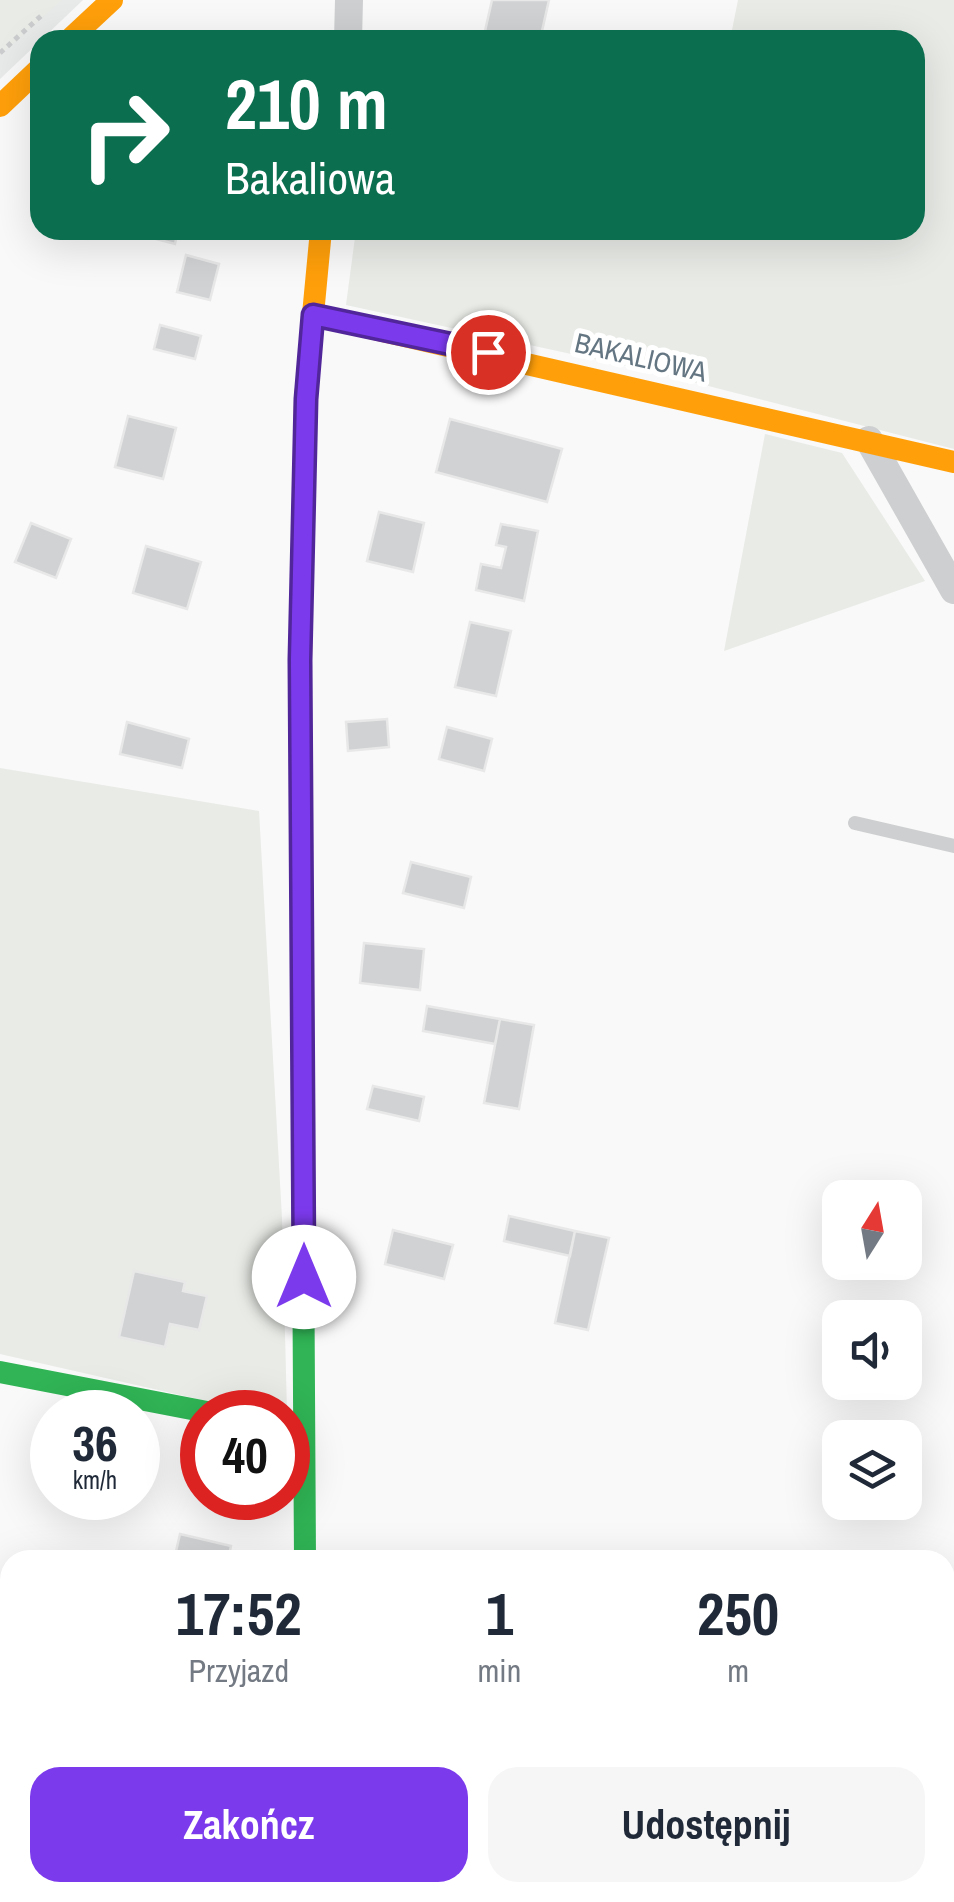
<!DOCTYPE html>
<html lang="pl">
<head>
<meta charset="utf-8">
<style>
	:root { --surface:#fff; --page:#f6f6f7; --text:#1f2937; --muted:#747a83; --accent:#7c3aed }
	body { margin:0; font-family:"Archivo Narrow",sans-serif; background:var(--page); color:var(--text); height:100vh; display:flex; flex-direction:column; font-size:38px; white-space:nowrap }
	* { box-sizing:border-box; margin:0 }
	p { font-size:32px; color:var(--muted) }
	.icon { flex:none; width:55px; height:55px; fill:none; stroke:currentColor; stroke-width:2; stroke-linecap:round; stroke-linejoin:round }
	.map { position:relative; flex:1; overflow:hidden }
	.drawer { position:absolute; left:0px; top:1550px; width:955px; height:352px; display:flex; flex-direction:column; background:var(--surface); border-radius:30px 30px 0 0; box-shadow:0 10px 40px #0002 }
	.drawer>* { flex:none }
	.top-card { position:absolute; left:30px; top:30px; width:895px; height:210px; border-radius:30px; box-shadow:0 10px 40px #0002; background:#0b6e4f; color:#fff; overflow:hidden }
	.needle { width:65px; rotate:11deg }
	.controls { position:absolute; left:822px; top:1180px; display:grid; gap:20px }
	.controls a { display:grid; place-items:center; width:100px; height:100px; border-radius:20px; background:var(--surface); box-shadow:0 10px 40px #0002; font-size:50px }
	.speed { position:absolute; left:30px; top:1390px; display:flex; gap:20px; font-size:50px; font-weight:700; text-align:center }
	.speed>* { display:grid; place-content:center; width:130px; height:130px; border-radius:50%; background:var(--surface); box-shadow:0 10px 40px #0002; line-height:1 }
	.speed small { font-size:25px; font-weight:400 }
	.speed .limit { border:15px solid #d22; background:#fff; color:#111 }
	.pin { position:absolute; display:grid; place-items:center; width:85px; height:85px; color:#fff; margin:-42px; border:5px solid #fff; border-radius:50%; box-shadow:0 2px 10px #0007 }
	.me { position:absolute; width:110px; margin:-55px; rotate:0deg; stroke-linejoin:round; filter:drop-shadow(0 0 8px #0008) }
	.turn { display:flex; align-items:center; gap:35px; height:210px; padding:0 30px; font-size:45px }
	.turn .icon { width:130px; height:130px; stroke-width:2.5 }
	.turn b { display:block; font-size:70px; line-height:85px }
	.eta { display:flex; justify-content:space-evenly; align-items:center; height:170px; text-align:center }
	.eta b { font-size:60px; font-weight:700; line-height:70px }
	.button { display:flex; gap:20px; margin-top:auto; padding:20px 30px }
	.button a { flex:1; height:115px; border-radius:30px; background:var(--accent); color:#fff; font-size:40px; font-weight:700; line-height:115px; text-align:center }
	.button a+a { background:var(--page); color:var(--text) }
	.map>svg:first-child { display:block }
	.built { fill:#e8e9e9 }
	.green { fill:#e8ebe6 }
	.building { fill:#d0d2d3; stroke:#e8e8e8; stroke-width:2.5 }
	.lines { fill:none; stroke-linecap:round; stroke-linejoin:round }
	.path { stroke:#cbcccd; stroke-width:5; stroke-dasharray:5 5; stroke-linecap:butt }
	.lane { stroke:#cecfd0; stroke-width:14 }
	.street { stroke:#cecfd0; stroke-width:28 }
	.fast { stroke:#30b455; stroke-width:22 }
	.slow { stroke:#ff9f0a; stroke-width:22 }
	.route-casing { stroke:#51269a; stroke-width:25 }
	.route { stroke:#7c3aed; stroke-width:18 }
	.labels { text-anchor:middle; stroke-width:10; stroke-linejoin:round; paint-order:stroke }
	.street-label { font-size:28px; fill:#657683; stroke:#fff }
</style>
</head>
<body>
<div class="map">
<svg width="954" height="1902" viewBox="0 0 954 1902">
	<rect width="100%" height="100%" fill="#f9f9f9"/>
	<path class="built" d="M0 0H83L0 79Z"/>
	<path class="green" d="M0 0H62L0 55Z
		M738 0H954V449L654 372 346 305 356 230H915V40H730Z
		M765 434 842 453 925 581 724 651Z
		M0 768 259 811 282 1218 287 1412H255L0 1354Z"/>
	<path class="building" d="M492 0H549L540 40H483Z
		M122 230H178L175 244Z
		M186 255 219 264 210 300 177 292Z
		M160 325 201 336 195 359 154 349Z
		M128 416 176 428 163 479 115 467Z
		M450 419 562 449 547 502 436 472Z
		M379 512 424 523 413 572 367 561Z
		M31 523 71 539 56 578 15 562Z
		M501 524 538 531 524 601 476 590 481 564 501 568 506 547 496 545Z
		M146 546 201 562 187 609 133 593Z
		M470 622 511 631 496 696 455 687Z
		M387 719 389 747 348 751 346 722Z
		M127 722 189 739 182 768 120 754Z
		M447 727 492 739 484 771 439 759Z
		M411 862 471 877 464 908 403 893Z
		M364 943 424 949 420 990 360 983Z
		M427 1006 500 1019 495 1044 423 1031Z
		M500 1019 534 1025 519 1109 484 1103Z
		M373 1086 424 1097 419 1121 367 1109Z
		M509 1216 575 1231 570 1256 504 1241Z
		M393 1230 453 1245 444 1279 385 1264Z
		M575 1231 609 1238 588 1330 555 1323Z
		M134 1271 185 1282 183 1291 207 1296 199 1330 170 1324 165 1347 119 1337Z
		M180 1534 231 1546 228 1560H174Z
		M709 1892H782L779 1902H707Z"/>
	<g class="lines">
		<path class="path" d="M0 53 42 15"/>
		<path class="lane" d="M855 823 954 846"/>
		<path class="street" d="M348 40 349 0
			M869 440 954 590
			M945 1836 954 1838
			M0 1850 10 1851
			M234 1892 272 1902
			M307 1892V1902"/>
		<path class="fast" d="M300 723 305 1560
			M0 1372 207 1412"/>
		<path class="slow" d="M69 40 112 0
			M0 106 40 68
			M313 315 954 462
			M300 723 305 399 321 230"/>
	</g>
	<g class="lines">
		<g class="route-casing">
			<path id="route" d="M304 1277 300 660 306 399 313 315 488 352"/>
		</g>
		<use href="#route" class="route"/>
	</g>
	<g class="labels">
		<g class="street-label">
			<text transform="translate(641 357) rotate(13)" y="10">BAKALIOWA</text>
		</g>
	</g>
</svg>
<div class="controls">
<a><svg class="needle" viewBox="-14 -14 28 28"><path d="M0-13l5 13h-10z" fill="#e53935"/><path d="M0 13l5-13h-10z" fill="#747a83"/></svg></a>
<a><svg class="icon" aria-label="sound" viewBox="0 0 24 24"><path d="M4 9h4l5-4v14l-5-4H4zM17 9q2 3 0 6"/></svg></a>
<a><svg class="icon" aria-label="layers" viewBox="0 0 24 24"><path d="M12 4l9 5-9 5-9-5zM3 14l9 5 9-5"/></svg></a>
</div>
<div class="speed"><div>36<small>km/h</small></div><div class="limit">40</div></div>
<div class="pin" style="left:488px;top:352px;background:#d93025"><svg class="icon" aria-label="arrive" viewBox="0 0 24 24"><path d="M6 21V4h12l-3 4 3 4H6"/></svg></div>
<svg class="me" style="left:304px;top:1277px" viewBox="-20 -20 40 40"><circle r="19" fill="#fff"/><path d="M0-13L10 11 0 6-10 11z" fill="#7c3aed"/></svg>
<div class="top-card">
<div class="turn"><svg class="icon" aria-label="right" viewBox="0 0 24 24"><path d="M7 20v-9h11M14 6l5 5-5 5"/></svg><div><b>210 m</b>Bakaliowa</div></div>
</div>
<section class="drawer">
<div class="eta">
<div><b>17:52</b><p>Przyjazd</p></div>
<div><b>1</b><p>min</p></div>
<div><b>250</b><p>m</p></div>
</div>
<div class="button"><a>Zakończ</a><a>Udostępnij</a></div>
</section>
</div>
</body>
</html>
